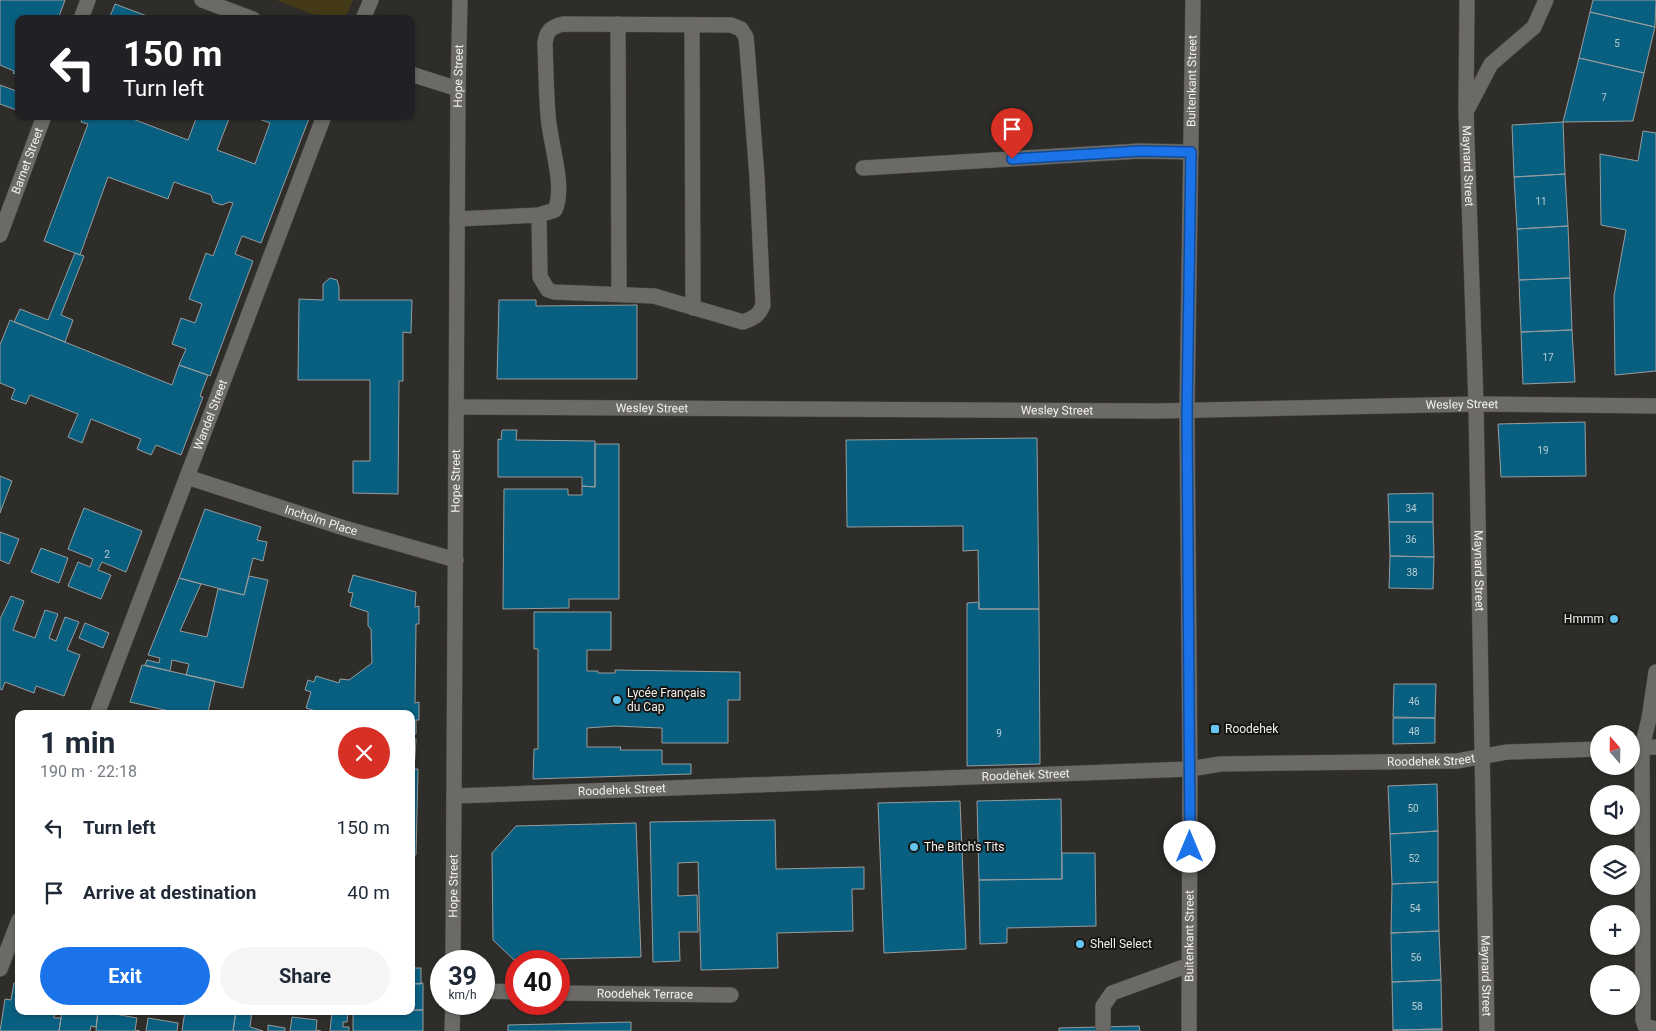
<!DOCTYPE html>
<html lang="en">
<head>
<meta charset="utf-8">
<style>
	:root { --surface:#fff; --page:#f6f6f7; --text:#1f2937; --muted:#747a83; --accent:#1a73e8 }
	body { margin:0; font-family:Roboto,sans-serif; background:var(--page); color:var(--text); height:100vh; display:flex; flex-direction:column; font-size:19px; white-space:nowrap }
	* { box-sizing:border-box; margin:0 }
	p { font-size:16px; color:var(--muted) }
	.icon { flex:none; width:28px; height:28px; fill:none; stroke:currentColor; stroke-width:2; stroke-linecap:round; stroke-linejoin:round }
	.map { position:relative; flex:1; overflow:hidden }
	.sheet { position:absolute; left:15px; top:710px; width:400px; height:305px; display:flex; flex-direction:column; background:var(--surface); border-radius:10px; box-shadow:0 1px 4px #0004 }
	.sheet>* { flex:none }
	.hud { position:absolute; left:15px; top:15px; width:400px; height:105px; border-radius:10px; box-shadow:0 1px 4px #0004; background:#202124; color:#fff; overflow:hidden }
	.needle { width:32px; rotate:340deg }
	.buttons { position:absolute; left:1590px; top:725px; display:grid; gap:10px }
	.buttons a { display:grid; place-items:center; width:50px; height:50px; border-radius:50%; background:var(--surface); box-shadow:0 1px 4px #0004; font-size:25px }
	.speed { position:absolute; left:430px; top:950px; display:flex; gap:10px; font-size:25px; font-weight:700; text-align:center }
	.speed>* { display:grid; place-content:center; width:65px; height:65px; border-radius:50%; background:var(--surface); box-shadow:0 1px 4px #0004; line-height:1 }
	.speed small { font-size:12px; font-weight:400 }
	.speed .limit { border:8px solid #d22; background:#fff; color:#111 }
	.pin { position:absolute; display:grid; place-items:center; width:42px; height:42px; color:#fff; margin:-51px -21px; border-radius:50% 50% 50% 0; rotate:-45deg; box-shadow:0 0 5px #0007 }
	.pin .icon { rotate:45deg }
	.me { position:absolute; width:55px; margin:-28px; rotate:0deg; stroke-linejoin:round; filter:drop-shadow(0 0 4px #0008) }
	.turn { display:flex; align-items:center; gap:18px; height:105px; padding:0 25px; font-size:22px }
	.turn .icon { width:65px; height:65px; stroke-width:2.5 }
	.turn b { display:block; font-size:35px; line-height:42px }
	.round { display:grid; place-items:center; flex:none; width:52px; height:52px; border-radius:26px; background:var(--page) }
	.head { display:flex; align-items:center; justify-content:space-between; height:85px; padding:0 25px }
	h1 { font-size:30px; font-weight:700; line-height:38px }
	.button { display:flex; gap:10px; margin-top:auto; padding:10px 25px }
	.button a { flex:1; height:58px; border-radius:30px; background:var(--accent); color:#fff; font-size:20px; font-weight:700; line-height:58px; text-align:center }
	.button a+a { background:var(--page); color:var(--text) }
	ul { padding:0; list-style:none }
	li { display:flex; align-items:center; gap:15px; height:65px; padding:0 25px }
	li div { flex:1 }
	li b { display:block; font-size:19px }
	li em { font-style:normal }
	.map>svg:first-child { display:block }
	.green { fill:#453a17 }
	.building { fill:#095f7f; stroke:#979c9e }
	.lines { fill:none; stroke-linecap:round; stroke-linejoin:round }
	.minor-casing { stroke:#4b4a47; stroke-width:16 }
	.minor { stroke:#6c6a66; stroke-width:15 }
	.route-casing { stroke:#114b97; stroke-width:12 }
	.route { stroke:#1a73e8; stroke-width:9 }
	.poi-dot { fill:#67c4ef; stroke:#161614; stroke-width:2 }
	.labels { text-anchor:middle; stroke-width:4; stroke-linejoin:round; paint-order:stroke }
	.number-label { font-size:10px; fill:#b7ccd2 }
	.street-label { font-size:12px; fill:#f1f0ee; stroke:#161614 }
	.poi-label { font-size:12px; fill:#f1f0ee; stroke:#161614; text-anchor:start }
</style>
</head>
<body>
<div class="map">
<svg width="1656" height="1031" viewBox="0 0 1656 1031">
	<rect width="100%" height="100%" fill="#2f2d2a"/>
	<path class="green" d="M276 0H353L345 19H325Z"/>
	<path class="building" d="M0 0H65L58 19H19V75L13 73 14 71 0 65Z
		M1593 0H1656L1655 27 1590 12Z
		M115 4 155 19H109Z
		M1590 12 1655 27 1644 73 1579 58Z
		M1579 58 1644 73 1633 121 1563 122Z
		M0 85 19 92V111L0 104Z
		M83 116H125L188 140 197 116H230L217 150 255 164 270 123 251 116H310L261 243 242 236 235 254 253 261 210 376 179 365 186 349 172 344 181 318 195 323 202 304 189 299 206 253 213 256 233 203 229 202 222 205 213 202 211 195 174 182 168 199 108 177 80 255 44 241 88 124 81 122Z
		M1563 122 1565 174 1514 177 1512 125Z
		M1643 131 1656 133V371L1615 375 1614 296 1626 230 1601 225 1600 154 1638 161Z
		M1565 174 1568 226 1517 229 1514 177Z
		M1568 226 1570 278 1519 280 1517 229Z
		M75 253 84 256 61 315 73 320 65 342 14 322 20 309 48 320Z
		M330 278 337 280 339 287V300H412L411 333 403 332V381H399L398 494 353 493V461H370V380H298L299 299 323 300V284Z
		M1570 278 1572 330 1521 332 1519 280Z
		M499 300H536V306L637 305V379H497Z
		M10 320 172 385 179 365 208 375 200 396 203 397 181 455 156 445 151 455 137 449 141 439 91 419 82 443 68 437 78 414 30 395 26 404 11 399 15 389 0 383V345Z
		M1572 330 1575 382 1523 384 1521 332Z
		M1585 422 1586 476 1501 477 1498 424Z
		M502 430H517L516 440 595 441V487L582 486V477H498V439L501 440Z
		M1037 438 1039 609H979L978 550 963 551V526L847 527 846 440Z
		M595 444H619V599H569V608L503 609 504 489H568V495H582V486L595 487Z
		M0 476 12 481 0 513Z
		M1433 493V522H1389L1388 494Z
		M84 508 142 531 126 572 102 562 98 570 111 575 101 599 68 586 78 562 90 567 93 559 68 549Z
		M205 509 261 527 257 540 267 542 263 561 253 558 244 595 179 578Z
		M1389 522H1433L1434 557 1390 556Z
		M0 532 19 539 9 564 0 560Z
		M41 548 68 558 59 583 31 572Z
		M1390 556 1434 557 1433 589 1389 588Z
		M353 575 416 592 415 607 419 606V624H416L415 703 419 702V720H416V734H411V714H326L306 708 311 692 305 690 308 680 314 682 316 676 339 683 340 679 349 680 372 663 371 629 368 626V612L350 606 353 593 348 592Z
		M249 576 268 580 243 688 186 675 189 664 172 660 170 671 145 665 147 660 159 663 160 658 148 655 179 578 201 584 180 631 207 637 218 589 244 595Z
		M11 596 24 601 13 630 35 638 45 610 58 614 49 638 56 641 65 617 79 622 67 650 80 655 64 696 36 686 34 693 5 682 2 690 0 689V619Z
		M979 602V609H1039L1040 764 967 766V603Z
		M534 612H611V650H587V671H598V673H615V670L740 672V700H728V743H662V728L615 726 587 728V747H621L620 750H662V764H691V774L533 779 534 749H538V649H534Z
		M85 623 109 633 103 648 79 638Z
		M142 665 215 681 208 712 206 714H182L130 702Z
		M1394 684H1436L1435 718 1393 717Z
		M1393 718H1435V743L1393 744Z
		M411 739H416L415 756 411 755Z
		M411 755 415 756 414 769H418L416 855 411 854Z
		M1437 784 1438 831 1390 834 1388 786Z
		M1061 799 1062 879 979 880 977 801Z
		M960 801 966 949 884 953 878 803Z
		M775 820 776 869 864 867V889H852L853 931 777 933 778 968 701 970 698 862 678 863V896L697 895 698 932H679L680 961 653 962 650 822Z
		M636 823 641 957 514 960 493 940 492 853 516 826Z
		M1438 831V882L1392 884 1390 834Z
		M1062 853H1095L1096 926 1007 928V943L980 944 979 880 1062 879Z
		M1438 882 1439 931 1391 933 1392 884Z
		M411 924 412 968H421V984H411Z
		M1439 931 1441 980 1392 982 1391 933Z
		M1441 980 1442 1029 1393 1030 1392 982Z
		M14 983H19V1011H55L54 1018H61L59 1031H0L5 999 11 1000Z
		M423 983V1010H411V984Z
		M423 1010V1031H353V1013Z
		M62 1011H98L96 1027 91 1026 90 1031H59Z
		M98 1011 137 1018 135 1030 140 1031H96Z
		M185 1011H236L233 1031H182Z
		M236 1011H252L250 1027 263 1031H233Z
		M332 1011H348L347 1022H343V1027H349V1031H330Z
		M292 1017 317 1020 316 1030 321 1031H290Z
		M148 1018 178 1023 177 1031H146Z
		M631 1022V1031H508V1025Z
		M268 1025 285 1028V1031H268Z
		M1139 1026 1140 1031H1059V1028Z
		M1442 1029V1031H1393V1030Z"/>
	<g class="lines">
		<g class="minor-casing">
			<g id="minor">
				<path d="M202 0 253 19"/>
				<path id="s1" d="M1467 0 1466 111 1476 404 1487 1031"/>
				<path d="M81 19 88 0"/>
				<path d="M363 19 371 0"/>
				<path d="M618 24 619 293"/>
				<path d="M692 25 693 308"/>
				<path d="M411 74 458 89"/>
				<path d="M1468 108 1491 64 1534 27 1546 0"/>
				<path d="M863 168 1140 151 1191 152"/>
				<path d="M457 219 539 215 555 210C566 186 549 141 548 114 546 91 546 67 545 44 546 31 551 27 563 24L731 25 741 29 746 37 747 47 757 177 763 305C759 316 753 318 743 322L654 296 554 292 548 290 540 277 539 215"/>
				<path id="s2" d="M0 235 44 116"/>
				<path id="s3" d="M457 407 1158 411 1476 404 1656 406"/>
				<path id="s4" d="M187 477 344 528 456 560"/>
				<path d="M1656 672 1649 719 1642 747 1643 1020 1645 1026 1656 1029"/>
				<path id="s5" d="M97 714 324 116"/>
				<path d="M1631 748 1656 747"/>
				<path id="s6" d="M454 796 1190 769 1220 764 1457 761 1507 752 1599 749"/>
				<path id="s7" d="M453 961 458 89 460 0"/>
				<path d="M0 969 19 920"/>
				<path d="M484 991 516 992"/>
				<path id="s8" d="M559 993 731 995"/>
				<path d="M1103 1027V1006L1112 993 1189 965"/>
				<path d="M452 1031 453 1004"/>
				<path id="s9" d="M1189 1031 1190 769 1187 411 1193 0"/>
			</g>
		</g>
		<use href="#minor" class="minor"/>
	</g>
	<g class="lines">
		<g class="route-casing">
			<path id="route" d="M1012 159 1140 151 1191 152 1187 411 1190 847"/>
		</g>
		<use href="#route" class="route"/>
	</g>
	<g class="poi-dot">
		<circle cx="1614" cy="619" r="5"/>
		<circle cx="617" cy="700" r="5"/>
		<rect x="1210" y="724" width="10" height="10" rx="2.5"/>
		<circle cx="914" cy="847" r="5"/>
		<circle cx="1080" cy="944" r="5"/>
	</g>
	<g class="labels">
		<g class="number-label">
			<text x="1617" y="47">5</text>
			<text x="1604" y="101">7</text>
			<text x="1541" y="205">11</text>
			<text x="1548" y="361">17</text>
			<text x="1543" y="454">19</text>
			<text x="1411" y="512">34</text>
			<text x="1411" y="543">36</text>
			<text x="107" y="558">2</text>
			<text x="1412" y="576">38</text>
			<text x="1414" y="705">46</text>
			<text x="1414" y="735">48</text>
			<text x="999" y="737">9</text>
			<text x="1413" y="812">50</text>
			<text x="1414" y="862">52</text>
			<text x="1415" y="912">54</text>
			<text x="1416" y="961">56</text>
			<text x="1417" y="1010">58</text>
		</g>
		<g class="street-label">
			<text dy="4" stroke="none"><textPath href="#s7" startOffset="885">Hope Street</textPath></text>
			<text dy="4" stroke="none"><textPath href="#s9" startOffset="950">Buitenkant Street</textPath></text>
			<text dy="4" stroke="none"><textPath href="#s2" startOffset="79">Barnet Street</textPath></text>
			<text dy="4" stroke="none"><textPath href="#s1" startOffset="166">Maynard Street</textPath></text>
			<text dy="4" stroke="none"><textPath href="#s3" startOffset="1005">Wesley Street</textPath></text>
			<text dy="4" stroke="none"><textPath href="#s3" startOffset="195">Wesley Street</textPath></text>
			<text dy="4" stroke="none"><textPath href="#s3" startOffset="600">Wesley Street</textPath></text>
			<text dy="4" stroke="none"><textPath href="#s5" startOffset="320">Wandel Street</textPath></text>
			<text dy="4" stroke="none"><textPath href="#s7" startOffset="480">Hope Street</textPath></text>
			<text dy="4" stroke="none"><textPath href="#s4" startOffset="141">Incholm Place</textPath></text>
			<text dy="4" stroke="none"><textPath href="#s1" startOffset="571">Maynard Street</textPath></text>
			<text dy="4" stroke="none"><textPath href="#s6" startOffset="978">Roodehek Street</textPath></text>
			<text dy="4" stroke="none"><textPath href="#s6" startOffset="572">Roodehek Street</textPath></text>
			<text dy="4" stroke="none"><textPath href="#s6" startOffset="168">Roodehek Street</textPath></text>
			<text dy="4" stroke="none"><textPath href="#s7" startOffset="75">Hope Street</textPath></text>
			<text dy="4" stroke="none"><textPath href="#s9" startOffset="95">Buitenkant Street</textPath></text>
			<text dy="4" stroke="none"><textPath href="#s1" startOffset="976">Maynard Street</textPath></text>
			<text dy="4" stroke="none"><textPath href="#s8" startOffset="86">Roodehek Terrace</textPath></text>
		</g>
		<g class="poi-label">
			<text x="1604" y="623" text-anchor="end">Hmmm</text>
			<text x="627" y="697">Lycée Français<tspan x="627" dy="14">du Cap</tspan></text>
			<text x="1225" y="733">Roodehek</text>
			<text x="924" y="851">The Bitch's Tits</text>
			<text x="1090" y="948">Shell Select</text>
		</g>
	</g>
</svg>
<div class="buttons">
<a><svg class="needle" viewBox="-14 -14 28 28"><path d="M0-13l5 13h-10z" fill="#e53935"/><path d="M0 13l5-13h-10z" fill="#747a83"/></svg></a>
<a><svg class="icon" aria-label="sound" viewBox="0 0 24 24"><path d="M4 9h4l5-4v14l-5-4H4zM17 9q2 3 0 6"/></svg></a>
<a><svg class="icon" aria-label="layers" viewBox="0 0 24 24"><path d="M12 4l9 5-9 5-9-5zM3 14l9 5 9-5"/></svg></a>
<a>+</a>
<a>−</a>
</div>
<div class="speed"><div>39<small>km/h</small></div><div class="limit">40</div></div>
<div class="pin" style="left:1012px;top:159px;background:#d93025"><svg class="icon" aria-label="arrive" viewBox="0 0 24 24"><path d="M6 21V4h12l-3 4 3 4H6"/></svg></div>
<svg class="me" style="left:1190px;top:847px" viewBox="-20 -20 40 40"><circle r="19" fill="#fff"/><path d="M0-13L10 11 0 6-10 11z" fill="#1a73e8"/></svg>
<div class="hud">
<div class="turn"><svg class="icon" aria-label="left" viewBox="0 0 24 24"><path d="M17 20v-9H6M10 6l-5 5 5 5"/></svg><div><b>150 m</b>Turn left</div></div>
</div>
<section class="sheet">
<div class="head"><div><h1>1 min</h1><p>190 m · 22:18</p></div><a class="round" style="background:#d93025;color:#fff"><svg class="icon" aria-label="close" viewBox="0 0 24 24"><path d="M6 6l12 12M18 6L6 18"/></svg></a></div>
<ul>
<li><svg class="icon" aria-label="left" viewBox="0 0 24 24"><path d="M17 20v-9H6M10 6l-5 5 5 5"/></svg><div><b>Turn left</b></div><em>150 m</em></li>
<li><svg class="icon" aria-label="arrive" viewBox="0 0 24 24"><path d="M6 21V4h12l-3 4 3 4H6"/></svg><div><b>Arrive at destination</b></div><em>40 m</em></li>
</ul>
<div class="button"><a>Exit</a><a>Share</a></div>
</section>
</div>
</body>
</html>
